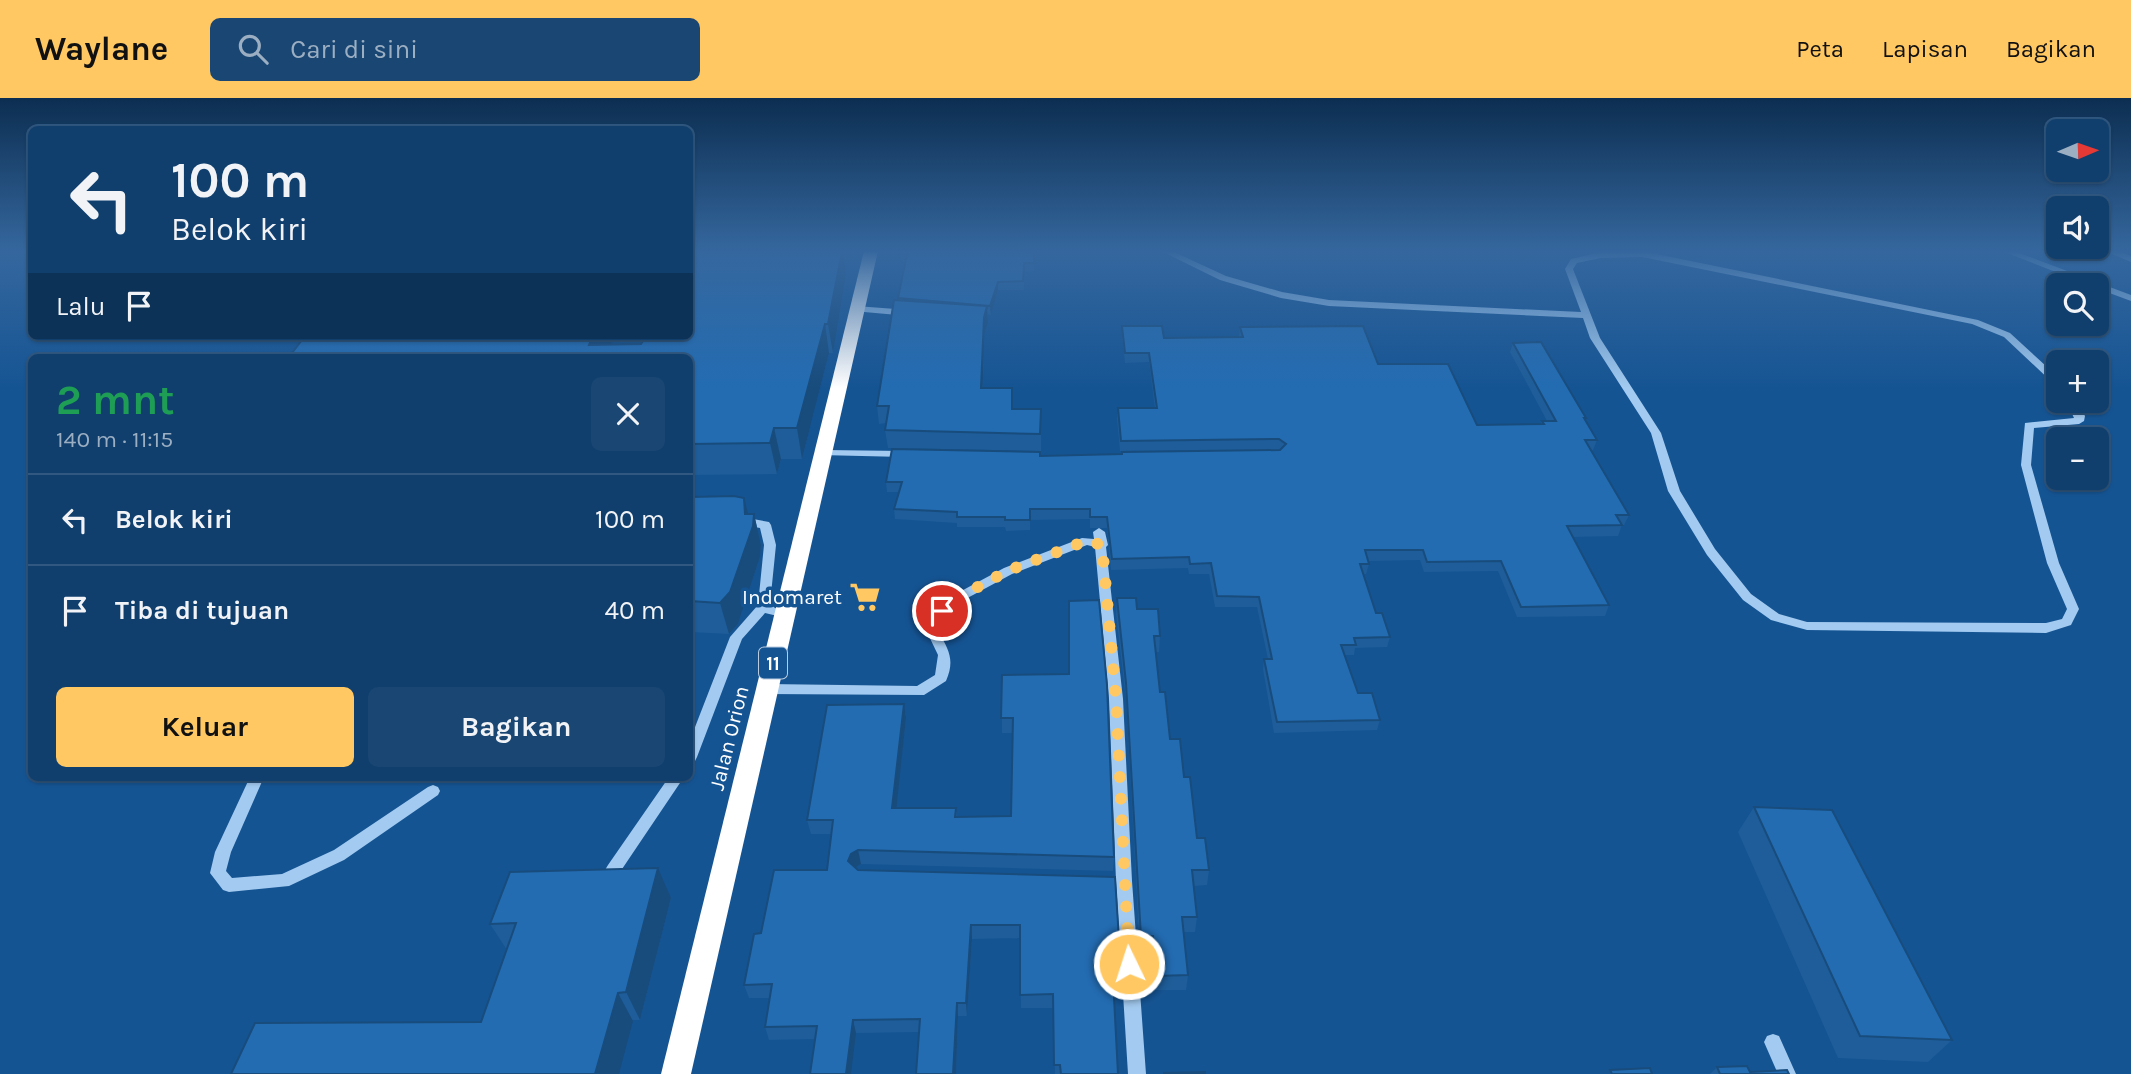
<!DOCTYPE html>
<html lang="id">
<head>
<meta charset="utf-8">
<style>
	:root { --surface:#103f6e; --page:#194673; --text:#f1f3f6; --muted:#9cafc2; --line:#305881; --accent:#ffc863 }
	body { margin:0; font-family:Karla,sans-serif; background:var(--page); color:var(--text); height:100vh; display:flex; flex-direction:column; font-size:26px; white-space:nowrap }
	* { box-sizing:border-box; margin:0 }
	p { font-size:23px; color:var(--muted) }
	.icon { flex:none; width:38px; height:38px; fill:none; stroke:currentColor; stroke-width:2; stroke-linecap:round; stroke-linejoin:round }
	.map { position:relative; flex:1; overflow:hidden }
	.sheet { position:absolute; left:28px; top:256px; width:665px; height:427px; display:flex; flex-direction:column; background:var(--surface); border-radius:10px; box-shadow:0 2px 5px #0004,0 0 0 2px var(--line) }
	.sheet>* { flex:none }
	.top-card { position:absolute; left:28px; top:28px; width:665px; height:214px; border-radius:10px; box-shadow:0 2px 5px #0004,0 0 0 2px var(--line); background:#103f6e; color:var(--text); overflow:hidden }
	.needle { width:46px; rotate:88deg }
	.tools { position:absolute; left:2046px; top:21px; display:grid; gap:14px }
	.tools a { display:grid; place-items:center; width:63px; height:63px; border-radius:10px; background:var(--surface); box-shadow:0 2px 5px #0004,0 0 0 2px var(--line); font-size:35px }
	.pin { position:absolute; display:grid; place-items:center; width:60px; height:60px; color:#fff; margin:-30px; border:4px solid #fff; border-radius:50%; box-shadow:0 2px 7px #0007 }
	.me { position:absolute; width:77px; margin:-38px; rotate:356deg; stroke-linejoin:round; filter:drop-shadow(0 0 5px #0008) }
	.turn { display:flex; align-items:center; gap:24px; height:147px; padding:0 28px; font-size:32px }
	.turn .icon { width:91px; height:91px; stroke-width:2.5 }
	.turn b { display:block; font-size:49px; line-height:60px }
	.then { display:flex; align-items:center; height:66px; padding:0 28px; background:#0003; gap:14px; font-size:26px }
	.round { display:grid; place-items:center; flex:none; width:74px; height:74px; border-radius:10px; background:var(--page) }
	.summary { display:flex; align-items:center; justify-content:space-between; height:119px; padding:0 28px }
	h1 { font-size:42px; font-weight:700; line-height:52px; color:#1e9e55 }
	.cta { display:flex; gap:14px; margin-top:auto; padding:14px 28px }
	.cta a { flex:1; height:80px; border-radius:10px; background:var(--accent); color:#111; font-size:28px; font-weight:700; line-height:80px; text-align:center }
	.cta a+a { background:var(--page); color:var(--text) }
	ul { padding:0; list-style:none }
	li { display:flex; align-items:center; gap:21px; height:91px; padding:0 28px; border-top:2px solid var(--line) }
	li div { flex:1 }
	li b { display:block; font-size:26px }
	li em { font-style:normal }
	header { display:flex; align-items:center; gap:42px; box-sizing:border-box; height:98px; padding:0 35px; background:var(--accent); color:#111 }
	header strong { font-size:33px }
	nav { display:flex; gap:38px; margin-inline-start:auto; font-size:24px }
	.search { width:490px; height:63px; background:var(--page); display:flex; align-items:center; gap:18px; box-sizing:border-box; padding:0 24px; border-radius:10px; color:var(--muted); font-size:26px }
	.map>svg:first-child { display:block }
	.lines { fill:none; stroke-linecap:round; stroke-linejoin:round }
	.minor { fill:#a3cbf1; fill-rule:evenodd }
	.highway { fill:#fff; fill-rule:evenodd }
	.wall { fill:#1e5d99 }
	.shaded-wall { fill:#184c7d }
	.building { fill:#236cb2; stroke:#184c7d; stroke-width:2 }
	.route { stroke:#ffc863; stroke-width:12; stroke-dasharray:0 21.6 }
	.labels { text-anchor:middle; stroke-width:7; stroke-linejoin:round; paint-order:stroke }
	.shield { fill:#155493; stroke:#b9ccdf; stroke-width:2 }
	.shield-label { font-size:19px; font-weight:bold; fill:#fff }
	.poi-label { font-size:21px; fill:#fff; stroke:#155493; text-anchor:end }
	.street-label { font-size:21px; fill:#fff; stroke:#155493 }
</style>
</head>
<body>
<header>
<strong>Waylane</strong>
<div class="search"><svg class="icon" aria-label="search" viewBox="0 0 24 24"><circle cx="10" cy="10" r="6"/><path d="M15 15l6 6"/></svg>Cari di sini</div>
<nav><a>Peta</a><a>Lapisan</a><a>Bagikan</a></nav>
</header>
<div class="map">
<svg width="2131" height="976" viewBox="0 0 2131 976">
	<rect width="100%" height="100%" fill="#155493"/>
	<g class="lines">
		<path class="minor" d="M1161 153H1172L1226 178 1282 194 1329 202 1581 214 1565 171 1571 161 1601 154 1642 153 1978 222 2010 235 2058 279V287L2054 286 2004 239 1972 226 1642 159 1601 160 1577 165 1573 171 1600 240 1661 335 1680 393 1715 451 1751 496 1779 516 1807 524 2046 525 2062 521 2067 511 2047 465 2021 367 2025 325 2074 320 2066 303H2076L2085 318 2084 323 2079 326 2034 330 2031 367 2059 465 2079 511 2071 527 2046 535 1807 532 1771 522 1743 502 1707 457 1668 393 1651 335 1590 240 1583 220 1329 208 1281 200 1220 182Z
			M2002 153H2014L2131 197V203L2096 190V187H2089Z
			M2105 153H2118L2131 158V164Z
			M856 208 909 212 914 215 909 218 853 213V209Z
			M824 352 904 353 909 356 904 359 820 357 819 355 820 353Z
			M742 419 769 424 771 427 776 447 770 506 775 510 790 513 792 516 786 520 765 515 742 541 697 659 695 663 690 665V642L730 539 758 507 764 447 760 430 738 426 736 423Z
			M1099 430 1105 434 1108 447 1106 449 1123 601 1132 783 1146 976H1128L1116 783 1109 601 1095 449 1087 447 1012 476 960 504 947 515 939 534C949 553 955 562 946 583L924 597 767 596 762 595 760 591 762 587 767 586 917 588 935 577 938 557 927 534 938 510 952 498 1004 470 1082 440 1094 441 1093 434Z
			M250 679H264L231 754 226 773 232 780 282 776 334 752 428 689 433 687 438 689 440 693 438 697 344 762 289 788 229 794 223 792 210 775 215 754Z
			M669 679H684L618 777 613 779 608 777 605 772 608 767Z
			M1773 936 1779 938 1796 976H1778L1764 944 1767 938Z"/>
		<path class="highway" d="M864 153H878L691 976H661Z"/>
	</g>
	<path class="wall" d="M690 153H843L846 177 833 255H829L802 361H781L777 376 690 377V259L612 247 641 246Z
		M1034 153V173L1024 174V192H998L991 217 988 216V225L984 236 983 290 1013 311H1041V353L888 350 885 332 886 325 879 326 877 308 899 203 905 164H902L901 156Z
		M1122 228 1164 240H1239L1240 229 1378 266 1477 327 1541 326 1542 323H1547L1510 254 1513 245 1586 320 1585 323 1597 342 1593 352H1591L1629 417 1624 427H1622L1618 438 1572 439 1609 507 1605 518 1517 519 1498 473 1424 474 1420 462 1368 463 1369 466 1366 476H1364L1376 515 1390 539 1387 549 1355 550 1354 557H1345L1358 595 1380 622 1377 632 1274 635 1263 571 1264 561H1268L1257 509H1215L1209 476H1189L1188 470 1111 472 1107 430H1090V421L1030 422V432L1006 433 1005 429H957V425L895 421 894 411 899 394H887L886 384 1040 358 1278 352 1120 353 1117 320 1118 310H1155L1149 264 1125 265 1122 238Z
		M690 399 748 416H754L761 447 760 459 738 526 729 536 690 534Z
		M1117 500 1160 538 1159 554H1155L1160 594 1170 641 1184 679 1197 740 1209 772 1207 787 1194 788 1197 819 1195 834H1184L1188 877 1186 892H1155L1152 853 1140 854 1126 601 1116 516Z
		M1002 577 1114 759 1113 773 861 766 855 769 858 772 1119 842 1118 855 1112 856 1118 976H1055L1054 910H1021L1020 840 972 841 967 918H958L956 976H916L919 934 856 935 815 941 769 942 765 929 770 900H749L744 887 761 835 827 772 832 736H811L807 722 904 606 906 620 896 710H956L957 719 1011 718 1012 635H1002Z
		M1754 709 1952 942 1928 964 1838 960 1738 734Z
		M671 800 640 922 481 924 507 852 490 826Z
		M1717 969 1750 974 1789 976H1710Z"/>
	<path class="shaded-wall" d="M842 153H843L846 177 833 255 828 226Z
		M998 184V192L991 217 990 208Z
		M987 208 988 225 984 236 982 308 981 290 984 220Z
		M825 226 829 255 802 361 797 330Z
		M593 238H615L606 259 589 247Z
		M774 330 781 361 777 376 770 345Z
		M744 400 752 430 754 416 761 447 760 459 738 526 729 536 720 505Z
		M904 606 906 620 895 724 892 710Z
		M858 752 861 766 854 770 848 763 851 756Z
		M658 770 671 800 640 922 626 894Z
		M971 827 972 841 967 918 966 905Z
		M618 895 633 923 619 976H595Z
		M957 905 958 918 956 976H953Z
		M853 922 856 935 851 976H846Z"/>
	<path class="building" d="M690 153H842L828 226H825L797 330H774L770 345 690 346V259H289L305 238H593L589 247 641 246 646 238H690Z
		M902 153H1034V165H1024L1023 183 998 184 990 208 898 200 907 156H901Z
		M894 202 987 208 984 220 981 290H1012V311H1041L1040 336 885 332 889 308H877Z
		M1122 228H1162L1164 240 1243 239 1240 229 1363 228 1378 266H1448L1477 327 1544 326 1542 323H1556L1513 245 1541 244 1586 320H1584L1597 342H1585L1629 417H1616L1622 427 1567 428 1609 507 1521 509 1501 463 1427 464 1423 452H1365L1369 466H1360L1376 515H1382L1390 539 1354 540 1356 547H1341L1358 595H1372L1380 622 1277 624 1264 561H1272L1259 499 1217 498 1211 465 1190 466 1189 459 1112 461 1107 419H1090V411H1030V422H1005V419H957V414L894 411 902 384H886L892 351 1040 354V358L1122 356V354L1280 352 1286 346 1279 341 1121 343 1118 310H1157L1149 255H1125Z
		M734 398 744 400 745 416H754L753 428 730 494 720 505 690 503V399Z
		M1117 500H1136L1137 511H1158L1160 538H1154L1160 594H1165L1170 641H1180L1184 679H1190L1197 740H1205L1209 772H1192L1197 819H1182L1188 877 1156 878 1153 838 1141 839 1126 585Z
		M1099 502 1107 587 1114 759 858 752 851 756 848 763 858 772 1115 779 1119 842H1111L1118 976H1061L1060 967H1054L1053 896 1020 897V827H971L966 905H957L953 976H916L920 921 853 922 846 976H810L817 928 765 929 772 886 744 887 754 836 761 835 774 772H827L833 722H807L827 607 904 606 892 710H956L955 719 1011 718 1013 620H1001L1002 577 1069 576V503Z
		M1754 709 1832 712 1952 942 1860 938Z
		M658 770 626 894 618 895 595 976H231L255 925 481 924 516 825 490 826 510 774Z
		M1747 968 1750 974 1787 972 1789 976H1720L1717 969Z
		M1650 970 1652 976H1612L1610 972Z
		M1205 974V976H1164V975Z"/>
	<linearGradient id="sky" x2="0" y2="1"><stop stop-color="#0c2e51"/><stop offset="0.53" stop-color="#35679e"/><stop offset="1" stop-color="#35679e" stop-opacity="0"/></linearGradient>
	<rect width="2131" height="290" fill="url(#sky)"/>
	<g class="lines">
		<path class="route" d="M942 513 956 501 1007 473 1086 443 1102 447 1116 601 1129 866"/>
	</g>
	<defs>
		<g id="supermarket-bare" transform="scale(2.415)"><path d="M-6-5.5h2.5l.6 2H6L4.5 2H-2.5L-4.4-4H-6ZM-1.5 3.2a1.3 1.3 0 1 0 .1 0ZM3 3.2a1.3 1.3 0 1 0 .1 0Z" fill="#ffc863" stroke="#155493" stroke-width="2.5" paint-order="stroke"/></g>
	</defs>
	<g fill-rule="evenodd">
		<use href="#supermarket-bare" x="865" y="499"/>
	</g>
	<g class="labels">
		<rect class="shield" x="759" y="549.5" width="28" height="31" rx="5"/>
		<g class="shield-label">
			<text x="773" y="572">11</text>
		</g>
		<g class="poi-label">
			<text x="842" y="506">Indomaret</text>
		</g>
		<g class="street-label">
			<text transform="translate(729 640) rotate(-76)" y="7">Jalan Orion</text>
		</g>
	</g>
</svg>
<div class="tools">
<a><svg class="needle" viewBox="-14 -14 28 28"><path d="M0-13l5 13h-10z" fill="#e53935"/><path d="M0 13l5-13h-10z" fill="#9cafc2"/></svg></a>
<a><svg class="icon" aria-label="sound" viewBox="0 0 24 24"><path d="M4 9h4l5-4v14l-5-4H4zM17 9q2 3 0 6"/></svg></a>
<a><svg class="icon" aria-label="search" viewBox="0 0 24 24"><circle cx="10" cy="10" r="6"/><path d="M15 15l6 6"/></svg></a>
<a>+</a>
<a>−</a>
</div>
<div class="pin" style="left:942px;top:513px;background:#d93025"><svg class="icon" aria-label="arrive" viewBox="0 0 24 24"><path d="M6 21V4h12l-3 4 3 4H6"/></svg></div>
<svg class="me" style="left:1129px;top:866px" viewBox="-20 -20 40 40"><circle r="17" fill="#ffc863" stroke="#fff" stroke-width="3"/><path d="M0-11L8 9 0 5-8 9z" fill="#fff"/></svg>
<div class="top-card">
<div class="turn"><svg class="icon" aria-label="left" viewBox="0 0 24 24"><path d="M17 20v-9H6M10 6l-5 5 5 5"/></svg><div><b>100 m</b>Belok kiri</div></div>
<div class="then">Lalu<svg class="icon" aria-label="arrive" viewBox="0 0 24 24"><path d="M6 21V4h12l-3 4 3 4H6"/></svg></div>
</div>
<section class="sheet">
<div class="summary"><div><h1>2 mnt</h1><p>140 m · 11:15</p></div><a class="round"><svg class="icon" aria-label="close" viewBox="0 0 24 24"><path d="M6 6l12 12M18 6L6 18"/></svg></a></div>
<ul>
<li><svg class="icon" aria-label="left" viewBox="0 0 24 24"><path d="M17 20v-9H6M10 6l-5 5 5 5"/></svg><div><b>Belok kiri</b></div><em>100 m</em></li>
<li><svg class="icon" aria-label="arrive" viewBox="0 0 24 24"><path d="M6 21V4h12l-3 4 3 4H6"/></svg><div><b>Tiba di tujuan</b></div><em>40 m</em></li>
</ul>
<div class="cta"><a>Keluar</a><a>Bagikan</a></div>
</section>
</div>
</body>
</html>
